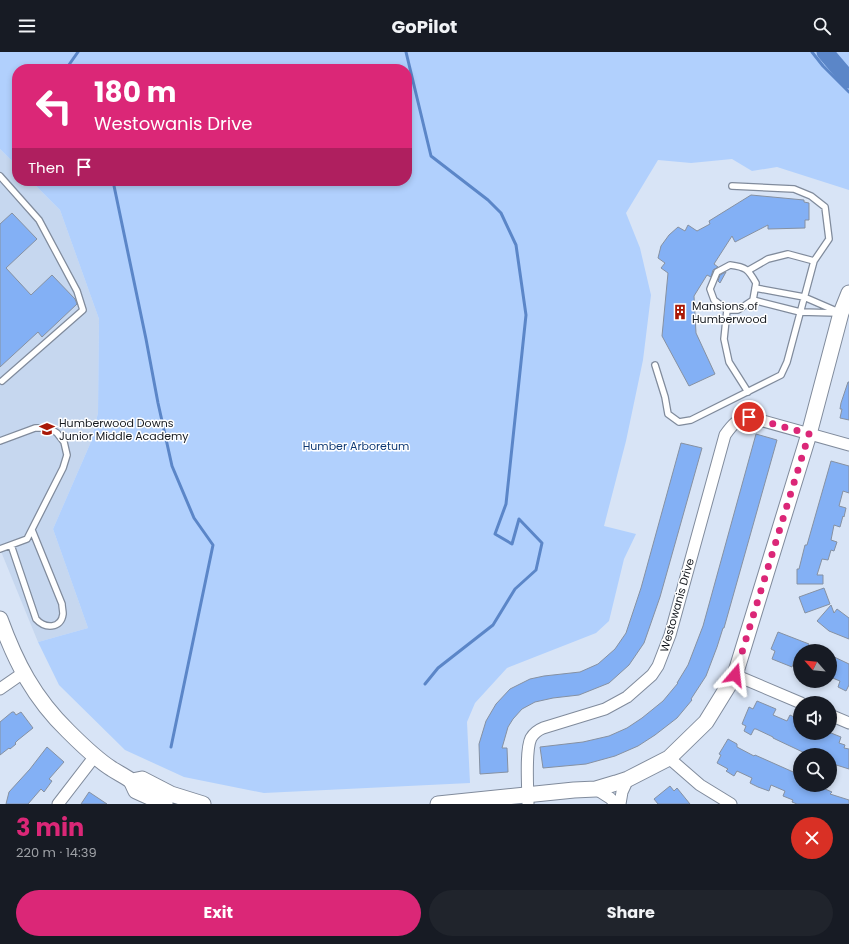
<!DOCTYPE html>
<html lang="en">
<head>
<meta charset="utf-8">
<style>
	:root { --surface:#171b24; --page:#20242c; --text:#f1f3f6; --muted:#9ea1a6; --accent:#db2777 }
	body { margin:0; font-family:Poppins,sans-serif; background:var(--page); color:var(--text); height:100vh; display:flex; flex-direction:column; font-size:15px; white-space:nowrap }
	* { box-sizing:border-box; margin:0 }
	p { font-size:13px; color:var(--muted) }
	.icon { flex:none; width:22px; height:22px; fill:none; stroke:currentColor; stroke-width:2; stroke-linecap:round; stroke-linejoin:round }
	.map { position:relative; height:752px; overflow:hidden }
	.side { display:flex; flex-direction:column; background:var(--surface); flex:1 }
	.side>* { flex:none }
	.hud { position:absolute; left:12px; top:12px; width:400px; height:122px; border-radius:16px; box-shadow:0 2px 6px #0003; background:#db2777; color:#fff; overflow:hidden }
	.needle { width:26px; rotate:297deg }
	.fabs { position:absolute; left:793px; top:592px; display:grid; gap:8px }
	.fabs a { display:grid; place-items:center; width:44px; height:44px; border-radius:50%; background:var(--surface); box-shadow:0 2px 6px #0003; font-size:20px }
	.pin { position:absolute; display:grid; place-items:center; width:34px; height:34px; color:#fff; margin:-17px; border:2px solid #fff; border-radius:50%; box-shadow:0 1px 4px #0007 }
	.me { position:absolute; width:44px; margin:-22px; rotate:17deg; stroke-linejoin:round; filter:drop-shadow(0 0 3px #0008) }
	.turn { display:flex; align-items:center; gap:14px; height:84px; padding:0 16px; font-size:18px }
	.turn .icon { width:52px; height:52px; stroke-width:2.5 }
	.turn b { display:block; font-size:28px; line-height:34px }
	.then { display:flex; align-items:center; height:38px; padding:0 16px; background:#0003; gap:8px; font-size:15px }
	.round { display:grid; place-items:center; flex:none; width:42px; height:42px; border-radius:21px; background:var(--page) }
	.summary { display:flex; align-items:center; justify-content:space-between; height:68px; padding:0 16px }
	h1 { font-size:24px; font-weight:700; line-height:30px; color:var(--accent) }
	.cta { display:flex; gap:8px; margin-top:auto; padding:8px 16px }
	.cta a { flex:1; height:46px; border-radius:24px; background:var(--accent); color:#fff; font-size:16px; font-weight:700; line-height:46px; text-align:center }
	.cta a+a { background:var(--page); color:var(--text) }
	header { display:flex; justify-content:space-between; align-items:center; height:52px; padding:0 16px; background:var(--surface); font-size:18px; font-weight:700 }
	.map>svg:first-child { display:block }
	.built { fill:#c6d7ef }
	.green { fill:#b1d0fd }
	.lines { fill:none; stroke-linecap:round; stroke-linejoin:round }
	.stream { stroke:#5b86c8; stroke-width:3 }
	.river { stroke:#5b86c8; stroke-width:17 }
	.building { fill:#83b0f5; stroke:#8691a2 }
	.lane-casing { stroke:#808b9c; stroke-width:8 }
	.street-casing { stroke:#808b9c; stroke-width:13 }
	.secondary-casing { stroke:#808b9c; stroke-width:17 }
	.lane { stroke:#fff; stroke-width:5.5 }
	.street { stroke:#fff; stroke-width:11 }
	.secondary { stroke:#fff; stroke-width:15 }
	.route { stroke:#db2777; stroke-width:7; stroke-dasharray:0 12.6 }
	.labels { text-anchor:middle; stroke-width:3; stroke-linejoin:round; paint-order:stroke }
	.poi-label { font-size:11px; fill:#161a20; stroke:#fff; text-anchor:start }
	.park-label { font-size:11px; fill:#0e3975; stroke:#fff }
	.street-label { font-size:11px; fill:#161a20; stroke:#fff }
</style>
</head>
<body>
<header><svg class="icon" aria-label="menu" viewBox="0 0 24 24"><path d="M4 6h16M4 12h16M4 18h16"/></svg>GoPilot<svg class="icon" aria-label="search" viewBox="0 0 24 24"><circle cx="10" cy="10" r="6"/><path d="M15 15l6 6"/></svg></header>
<div class="map">
<svg width="849" height="752" viewBox="0 0 849 752">
	<rect width="100%" height="100%" fill="#d8e4f6"/>
	<path class="built" d="M0 97 17 114V129H31L60 158 99 267 98 361 90 392 53 477 88 576 38 590 0 497Z"/>
	<path class="green" d="M0 0H849V138L777 115 752 119 732 107 691 111 658 108 626 161 640 196 651 243 643 308 626 389 604 474 636 482 624 507 609 569 596 581 507 616 475 651 467 670 470 731 264 741 184 725 125 698 59 633 38 590 88 576 53 477 90 392 98 361 99 267 60 158 31 129H407V17H17V114L0 97Z"/>
	<g class="lines">
		<path class="stream" d="M406 0 431 104 488 148 501 161 516 193 526 263 506 452 495 482 512 492 519 467 542 491 536 518 515 537 493 573 438 616 425 632
			M812 0 823 14 849 40
			M66 17 78 0
			M113 129 146 287 158 351 172 414 194 466 213 493 171 695"/>
		<path class="river" d="M825 0 849 28"/>
	</g>
	<path class="building" d="M751 143 804 148V150L809 151V168H805V176L768 177V173L735 190 732 184 714 212 718 215 713 218 711 225 707 223 694 244 696 281 715 322 689 334 662 284 668 221 661 216 665 211 658 206 661 194 669 183 678 175 685 179 688 173 697 179 710 172 709 169Z
		M12 161 37 187 6 216 31 243 52 223 75 247 77 252 42 285 38 280 0 315V172Z
		M726 220 720 231 718 229 720 223Z
		M848 330H849V368L840 366 842 357H840L841 351Z
		M756 382 777 388 724 576H723L717 595 706 624 691 647 692 648 677 666 655 683 638 694 615 704 586 712 543 716 540 695 583 690 609 684 627 676 642 666 663 649 678 631H677L688 613 703 574Z
		M681 391 702 396 660 545 644 591 629 613 609 631 579 643 553 646 535 650 522 657 513 667 508 675 502 696H507L508 720 480 722 479 692 486 669 496 652 510 637 530 627 544 624 580 620 598 612 615 597 626 581 641 536Z
		M831 409 849 414V441L843 439 839 454 846 456 844 465 843 464 840 475 834 473 831 488 837 490 834 499 831 498 828 508 822 507 817 523H823V532H797V517H799L805 493H807Z
		M824 536 830 552 805 561 799 545Z
		M831 553 834 561 837 557 849 566V587L829 579 817 569Z
		M778 580 809 592 807 599H800V612L794 609 792 615 772 607 775 599 771 597Z
		M830 603 849 612V633L846 639 838 635 840 629 830 625Z
		M757 649 776 657 773 663 787 669 790 663 800 668V681H809L818 685 820 681H831L841 685 839 691 845 693 844 696 849 697V717L830 711V703H809L773 686V685L756 677H754L751 683 744 679 746 674 742 672 744 667 749 655 753 657Z
		M12 660H14L16 663 21 660 33 676 18 688 15 691 16 692 10 697 9 696 0 703V670Z
		M728 687 737 692V695L754 704 755 703 800 723V733H816L832 740 830 742 849 748V752H797L792 750 793 748 783 744 785 739 771 733 769 739 758 735 750 731 752 726 737 719 734 724 726 719 728 717 717 711 721 703 719 702Z
		M47 695 64 710 49 727 52 729 44 740 41 737 28 752H6L9 740 30 717Z
		M670 734 674 739 677 736 690 752H658L654 747Z
		M89 740 107 752H81Z"/>
	<g class="lines">
		<g class="lane-casing">
			<path id="lane" d="M0 124 39 168 77 239 83 258 2 329
				M730 213C746 215 748 217 756 231L753 248 738 258H727L714 248 710 237 717 220Z
				M749 218 768 207 788 202 814 209
				M755 236 804 245 841 261
				M753 248 800 260 837 261
				M727 258 724 287 729 310 748 340
				M655 313 665 345 668 362 679 370 691 368 781 323 787 310 814 209 829 187 825 155 811 144 794 137 732 134
				M0 389 35 376H44L51 377 57 381 64 390 67 403 63 416 27 487 0 497
				M11 493 36 567C45 577 61 577 63 562 63 559 62 555 62 552L32 478"/>
		</g>
		<g class="street-casing">
			<path id="street" d="M735 623 801 651
				M0 637 23 621
				M830 663 849 671
				M669 706 700 733 731 752
				M596 737 610 746 616 752
				M58 752 95 704
				M528 752C528 737 525 698 531 686 534 681 538 678 543 676L605 657 627 645 652 623 658 614 670 583 725 383C732 373 737 367 749 365L849 393
				M620 752 622 740 628 727"/>
		</g>
		<g class="secondary-casing">
			<path id="secondary" d="M0 567C16 611 34 646 68 679 81 692 96 707 112 717 118 721 125 724 130 728 133 731 134 736 136 739L165 752
				M132 729 142 727 171 742 203 752
				M438 752 574 738 596 737 616 731 628 727 669 706 706 670 735 623 809 382 841 261 849 241"/>
		</g>
		<use href="#lane" class="lane"/>
		<use href="#street" class="street"/>
		<use href="#secondary" class="secondary"/>
	</g>
	<g class="lines">
		<path class="route" d="M735 623 809 382 749 365"/>
	</g>
	<defs>
		<g id="building-bare" transform="scale(1.2)"><path d="M-4-6H4V6H1V3H-1V6H-4ZM-2.5-4.3h1.7v1.8h-1.7ZM.8-4.3h1.7v1.8H.8ZM-2.5-1h1.7V.8h-1.7ZM.8-1h1.7V.8H.8Z" fill="#a91807" stroke="#fff" stroke-width="2.5" paint-order="stroke"/></g>
		<g id="school-bare" transform="scale(1.2)"><path d="M0-5L7-2L0 1L-7-2ZM-4 1L0 2.5L4 1V4Q0 6-4 4Z" fill="#a91807" stroke="#fff" stroke-width="2.5" paint-order="stroke"/></g>
	</defs>
	<g fill-rule="evenodd">
		<use href="#building-bare" x="680" y="260"/>
		<use href="#school-bare" x="47" y="377"/>
	</g>
	<g class="labels">
		<g class="poi-label">
			<text x="692" y="258">Mansions of<tspan x="692" dy="13">Humberwood</tspan></text>
			<text x="59" y="375">Humberwood Downs<tspan x="59" dy="13">Junior Middle Academy</tspan></text>
		</g>
		<g class="park-label">
			<text x="356" y="398">Humber Arboretum</text>
		</g>
		<g class="street-label">
			<text transform="translate(677 553) rotate(-74)" y="4">Westowanis Drive</text>
		</g>
	</g>
</svg>
<div class="fabs">
<a><svg class="needle" viewBox="-14 -14 28 28"><path d="M0-13l5 13h-10z" fill="#e53935"/><path d="M0 13l5-13h-10z" fill="#9ea1a6"/></svg></a>
<a><svg class="icon" aria-label="sound" viewBox="0 0 24 24"><path d="M4 9h4l5-4v14l-5-4H4zM17 9q2 3 0 6"/></svg></a>
<a><svg class="icon" aria-label="search" viewBox="0 0 24 24"><circle cx="10" cy="10" r="6"/><path d="M15 15l6 6"/></svg></a>
</div>
<div class="pin" style="left:749px;top:365px;background:#d93025"><svg class="icon" aria-label="arrive" viewBox="0 0 24 24"><path d="M6 21V4h12l-3 4 3 4H6"/></svg></div>
<svg class="me" style="left:735px;top:623px" viewBox="-20 -20 40 40"><path d="M0-17L14 15 0 8-14 15z" fill="#db2777" stroke="#fff" stroke-width="4"/></svg>
<div class="hud">
<div class="turn"><svg class="icon" aria-label="left" viewBox="0 0 24 24"><path d="M17 20v-9H6M10 6l-5 5 5 5"/></svg><div><b>180 m</b>Westowanis Drive</div></div>
<div class="then">Then<svg class="icon" aria-label="arrive" viewBox="0 0 24 24"><path d="M6 21V4h12l-3 4 3 4H6"/></svg></div>
</div>
</div>
<section class="side">
<div class="summary"><div><h1>3 min</h1><p>220 m · 14:39</p></div><a class="round" style="background:#d93025;color:#fff"><svg class="icon" aria-label="close" viewBox="0 0 24 24"><path d="M6 6l12 12M18 6L6 18"/></svg></a></div>
<div class="cta"><a>Exit</a><a>Share</a></div>
</section>
</body>
</html>
